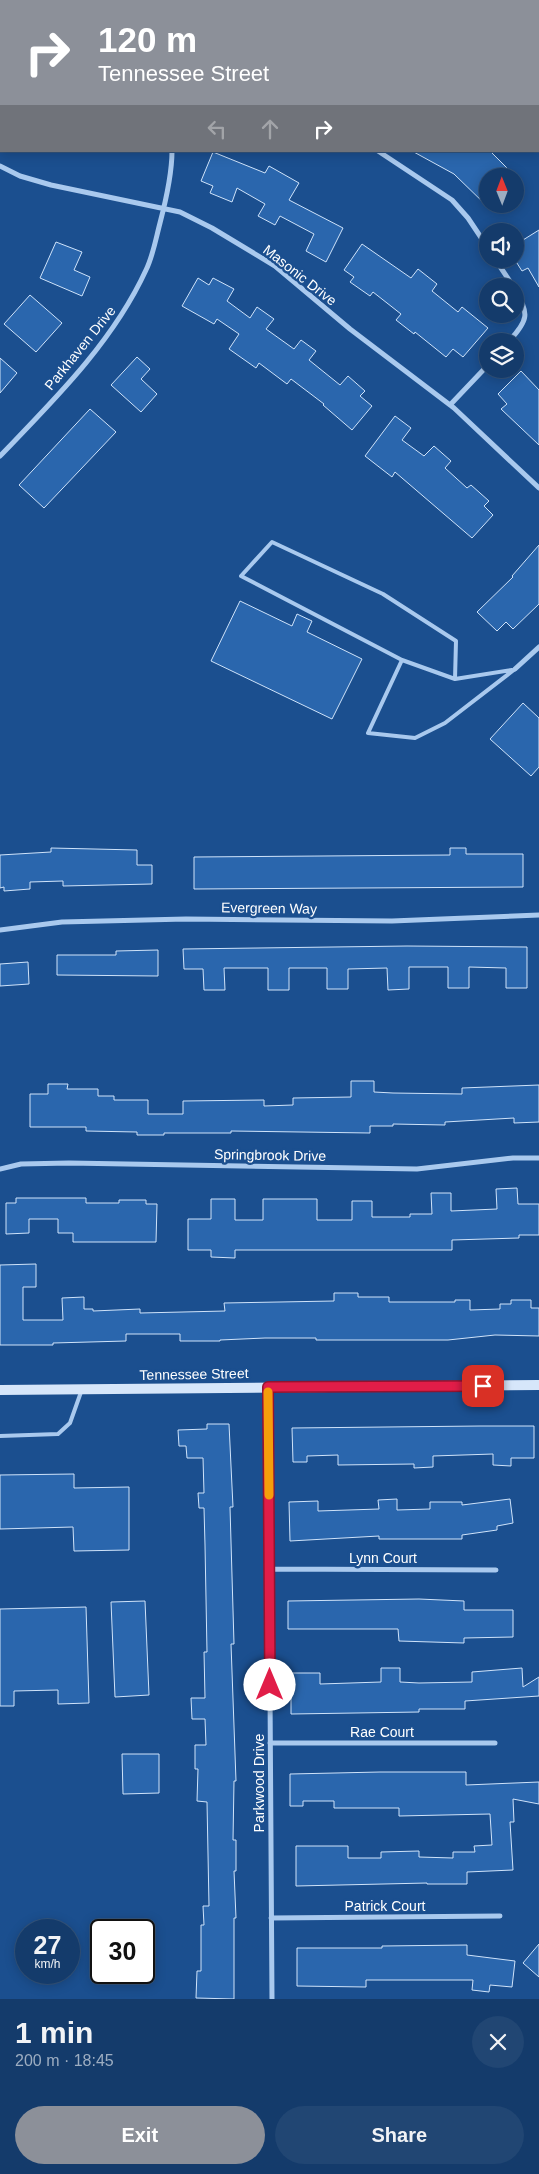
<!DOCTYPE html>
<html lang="en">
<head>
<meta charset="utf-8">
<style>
	:root { --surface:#143b6b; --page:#214673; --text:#f1f3f6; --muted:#9dadc1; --line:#33557e; --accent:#8c9099 }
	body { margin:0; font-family:Helvetica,sans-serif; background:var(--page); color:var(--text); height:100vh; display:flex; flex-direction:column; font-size:19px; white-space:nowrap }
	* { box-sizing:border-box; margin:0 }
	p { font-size:16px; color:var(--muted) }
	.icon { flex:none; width:28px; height:28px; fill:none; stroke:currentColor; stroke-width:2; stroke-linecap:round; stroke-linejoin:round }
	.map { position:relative; height:1999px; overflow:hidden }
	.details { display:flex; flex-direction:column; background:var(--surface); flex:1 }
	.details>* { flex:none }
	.banner { position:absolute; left:0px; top:0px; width:540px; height:152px; box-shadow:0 2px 12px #0003,0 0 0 1px var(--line); background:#8c9099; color:#fff; overflow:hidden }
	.needle { width:32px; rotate:359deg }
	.tools { position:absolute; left:479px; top:168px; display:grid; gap:10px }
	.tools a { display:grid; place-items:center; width:45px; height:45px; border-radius:50%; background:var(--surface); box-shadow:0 2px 12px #0003,0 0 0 1px var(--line); font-size:25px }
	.speed { position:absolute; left:15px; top:1919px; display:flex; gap:10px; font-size:25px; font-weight:700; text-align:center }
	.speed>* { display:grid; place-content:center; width:65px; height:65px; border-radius:50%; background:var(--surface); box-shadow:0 2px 12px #0003,0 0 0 1px var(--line); line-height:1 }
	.speed small { font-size:12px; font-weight:400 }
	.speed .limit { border:2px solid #111; border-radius:8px; background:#fff; color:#111 }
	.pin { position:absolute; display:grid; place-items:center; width:42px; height:42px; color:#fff; margin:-21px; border-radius:10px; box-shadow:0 2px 8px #0006 }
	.me { position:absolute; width:55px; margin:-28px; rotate:0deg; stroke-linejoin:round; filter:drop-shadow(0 0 4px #0008) }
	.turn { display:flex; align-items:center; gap:18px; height:105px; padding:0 15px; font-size:22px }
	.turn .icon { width:65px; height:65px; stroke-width:2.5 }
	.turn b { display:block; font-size:35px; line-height:42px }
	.lanes { display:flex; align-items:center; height:48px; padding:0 15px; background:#0003; justify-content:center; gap:25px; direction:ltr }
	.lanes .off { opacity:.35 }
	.round { display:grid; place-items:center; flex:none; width:52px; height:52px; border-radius:26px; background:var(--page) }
	.headline { display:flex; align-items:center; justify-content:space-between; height:85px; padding:0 15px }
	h1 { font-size:30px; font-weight:700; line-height:38px }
	.action { display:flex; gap:10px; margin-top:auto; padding:10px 15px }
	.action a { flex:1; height:58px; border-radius:30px; background:var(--accent); color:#fff; font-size:20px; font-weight:700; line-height:58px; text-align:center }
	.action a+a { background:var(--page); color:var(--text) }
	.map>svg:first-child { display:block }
	.building { fill:#2a66ad; stroke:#cfe3fa }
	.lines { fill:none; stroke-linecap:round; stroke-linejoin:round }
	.service { stroke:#a9c9ee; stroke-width:4 }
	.minor { stroke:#a9c9ee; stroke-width:5 }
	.secondary { stroke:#d6e6fa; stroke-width:10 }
	.route-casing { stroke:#92132f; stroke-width:12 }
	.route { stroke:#e11d48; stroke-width:9 }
	.slow { stroke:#f59e0b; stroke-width:9 }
	.labels { text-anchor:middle; stroke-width:5; stroke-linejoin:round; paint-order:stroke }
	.street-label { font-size:14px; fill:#fff; stroke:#1b4f8f }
</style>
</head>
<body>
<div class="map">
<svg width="539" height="1999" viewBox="0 0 539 1999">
	<rect width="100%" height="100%" fill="#1b4f8f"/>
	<path class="building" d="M412 151H490L515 176H488V207L454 174Z
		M213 152 265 173 269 166 299 183 289 200 343 228 326 262 306 251 314 234 280 216 275 225 258 216 265 204 237 188 232 202 210 193 213 186 201 181Z
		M539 230V287L528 268 522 271 515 260V245Z
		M56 242 82 252 74 270 90 277 82 296 40 278Z
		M362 244 411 278 418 269 437 284 432 291 458 312 462 307 488 328 463 357 453 349 446 357 415 332 414 334 396 320 401 314 373 292 370 296 350 282 354 277 344 270Z
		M198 278 209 285 213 278 234 289 227 301 250 318 257 307 274 319 266 329 294 349 301 340 316 351 309 360 340 385 348 376 365 391 360 396 372 406 352 430 323 405 324 404 291 379 287 384 259 363 256 368 229 349 239 334 217 319 214 324 182 306Z
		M30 295 62 323 36 352 4 324Z
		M137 357 150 369 141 379 157 394 141 412 111 385Z
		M0 358 17 373 0 393Z
		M521 371 539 390V445L501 409 507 404 498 394Z
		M90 409 116 432 44 508 19 485Z
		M395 416 411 428 402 440 424 456 434 446 451 461 445 468 467 488 471 485 489 501 484 506 493 515 472 538 395 472 392 477 365 456Z
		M539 545V604L513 629 506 622 497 631 477 612 513 577 512 576Z
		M240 601 292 626 297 614 312 621 307 632 362 659 332 719 211 661Z
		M523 703 539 718V767L531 776 490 739Z
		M51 848 137 850V865H152V884L63 886V881L30 882V889L4 891V887L0 888V855L51 852Z
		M450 848H466V854H523V887L194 889V857L450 855Z
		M407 946 527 947V988H506V968L469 967V988H448V967H409V989L388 990 387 968 348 969V989H327V968H289V990H268V968H224L225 990H204L203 969H184L183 949Z
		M158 950V976L57 975V955H116V951Z
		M28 962 29 984 0 986V964Z
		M351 1081H374V1092L393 1093 462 1094V1088L539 1085V1122L514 1123V1118L445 1122V1125L393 1124V1126H370V1133L231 1131V1133H164V1135H137V1132L86 1131V1127H30V1094H48V1084H68L67 1089H98V1096H114V1100H148V1114H183V1101L264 1100V1106L293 1105V1098L351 1097Z
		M517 1188 518 1204H539V1235H519V1238L452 1240V1250H235V1258L211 1257V1250H188V1219H211V1199H235V1220H263V1199H317V1220H352V1201H372V1217H410V1214H432L431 1193H451V1211L497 1209 496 1189Z
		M16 1198H86V1203H119V1200H146V1204H157L156 1242H73V1233H58V1219H29V1233L6 1234V1203H16Z
		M36 1264V1287H23V1320H63L62 1298 84 1297V1309H93V1311L140 1309V1313L225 1311 224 1303 334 1301V1293H358V1297H389V1302H455V1300H470V1310L500 1309V1304H511V1300H531V1308H539V1336L495 1335 448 1340H316V1338H265L220 1340V1341H180V1334H126V1341L53 1343V1345H0V1265Z
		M207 1424H229L231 1466 233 1507H230L234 1644H231L236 1781H234L233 1840H236V1871H234L236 1918H234V1999L196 1998 197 1971H201V1925H204L203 1906H209L207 1802 197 1801 198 1769H195V1745H206L205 1719H192L191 1698H205L204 1652H207L205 1545 204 1508H199L198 1493H204L203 1458H187L186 1446H179L178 1430 207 1429Z
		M480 1426H534V1458H511V1466L493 1465V1454L433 1456V1467L414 1468V1464L338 1465V1455L307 1456V1462H293L292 1428Z
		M74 1474V1488L129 1487V1550L74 1551 73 1527 0 1529V1475Z
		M397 1499V1510L430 1509V1502H462V1505L510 1499 513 1523 497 1526V1530L462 1535V1539H379V1536L290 1541 289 1502 318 1501V1511L379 1509 378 1500Z
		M419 1599 464 1601V1610H513V1637L464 1638V1643L399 1641 398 1629H288V1601Z
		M145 1601 149 1695 115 1697 111 1602Z
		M86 1607 89 1703 58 1704V1690L14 1691V1706H0V1609Z
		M381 1668H400V1682L419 1683 472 1682V1672L522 1668 523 1687 539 1677V1696L465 1701V1709H419V1712L291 1714V1673H320V1684L381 1682Z
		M122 1754H159V1793L123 1794Z
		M380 1772H466V1785L539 1782V1804L513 1799 514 1822H510L513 1870 467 1872V1884H427V1883L296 1886V1846H348V1858H381V1852L419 1851V1857L453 1858V1852H475L474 1846 492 1845 490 1814 399 1816V1808H334V1801H303V1806H290V1774Z
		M539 1944V1977L523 1963Z
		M467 1945V1955L515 1961 512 1987 490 1985 489 1992 472 1990 473 1980H366V1987L297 1986V1948H382V1946Z"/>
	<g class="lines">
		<path class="service" d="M402 660 455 679 456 641 383 594 272 542 241 576 402 660 368 733 415 738 445 723 515 669
			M455 679 512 670
			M0 1436 58 1434 70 1423 81 1392"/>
		<path class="minor" d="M171 0V1
			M378 151 452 200 468 218 488 248
			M0 166 20 176 51 185 180 212 212 228 275 266 350 329 454 408 539 488
			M495 259 513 286
			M509 341C528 321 530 313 515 290
			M450 405 488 365
			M0 456C54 400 113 342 146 270 153 256 156 238 160 223 166 200 172 175 172 151
			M515 669 539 647
			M0 930 62 922 186 919 392 921 539 915
			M0 1169 21 1164 69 1163 417 1169 513 1158H539
			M268 1387 272 1999
			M269 1569 496 1570
			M270 1743H495
			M271 1918 500 1916"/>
		<path class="secondary" d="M0 1390 539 1385"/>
	</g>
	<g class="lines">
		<g class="route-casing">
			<path id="route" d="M270 1685 268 1387 483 1386"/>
		</g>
		<use href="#route" class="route"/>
		<path class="slow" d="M268 1392 269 1495"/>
	</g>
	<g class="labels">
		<g class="street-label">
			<text transform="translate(300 275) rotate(38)" y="5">Masonic Drive</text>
			<text transform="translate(80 348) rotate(-51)" y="5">Parkhaven Drive</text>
			<text transform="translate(269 908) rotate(1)" y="5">Evergreen Way</text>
			<text transform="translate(270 1155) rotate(1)" y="5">Springbrook Drive</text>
			<text transform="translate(194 1374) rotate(-1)" y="5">Tennessee Street</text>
			<text x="383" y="1563">Lynn Court</text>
			<text x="382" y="1737">Rae Court</text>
			<text transform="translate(259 1783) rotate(-90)" y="5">Parkwood Drive</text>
			<text x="385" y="1911">Patrick Court</text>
		</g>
	</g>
</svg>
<div class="tools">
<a><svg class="needle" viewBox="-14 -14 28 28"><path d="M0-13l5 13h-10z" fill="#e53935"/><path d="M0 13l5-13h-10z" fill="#9dadc1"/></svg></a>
<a><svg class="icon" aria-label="sound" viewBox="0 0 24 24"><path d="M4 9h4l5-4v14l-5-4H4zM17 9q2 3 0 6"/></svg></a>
<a><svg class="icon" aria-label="search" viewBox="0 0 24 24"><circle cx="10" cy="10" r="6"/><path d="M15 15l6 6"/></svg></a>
<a><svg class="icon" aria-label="layers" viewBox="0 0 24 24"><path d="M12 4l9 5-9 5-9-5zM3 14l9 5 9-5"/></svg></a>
</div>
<div class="speed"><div>27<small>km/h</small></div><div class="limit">30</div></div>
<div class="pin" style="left:483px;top:1386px;background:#d93025"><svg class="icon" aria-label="arrive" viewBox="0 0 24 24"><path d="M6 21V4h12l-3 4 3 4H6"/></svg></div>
<svg class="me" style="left:270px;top:1685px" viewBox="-20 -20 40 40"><circle r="19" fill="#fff"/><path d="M0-13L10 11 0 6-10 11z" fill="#e11d48"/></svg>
<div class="banner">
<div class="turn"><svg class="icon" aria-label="right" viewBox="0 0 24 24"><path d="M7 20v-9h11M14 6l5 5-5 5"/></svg><div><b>120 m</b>Tennessee Street</div></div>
<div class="lanes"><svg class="icon off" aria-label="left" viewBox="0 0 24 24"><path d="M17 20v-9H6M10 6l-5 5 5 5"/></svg><svg class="icon off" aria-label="ahead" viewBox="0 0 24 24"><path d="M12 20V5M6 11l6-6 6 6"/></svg><svg class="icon" aria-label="right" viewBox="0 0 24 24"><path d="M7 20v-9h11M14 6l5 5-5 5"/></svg></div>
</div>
</div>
<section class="details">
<div class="headline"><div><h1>1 min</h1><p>200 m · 18:45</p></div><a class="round"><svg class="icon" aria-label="close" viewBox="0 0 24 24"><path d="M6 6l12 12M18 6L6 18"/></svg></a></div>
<div class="action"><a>Exit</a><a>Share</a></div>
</section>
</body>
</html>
